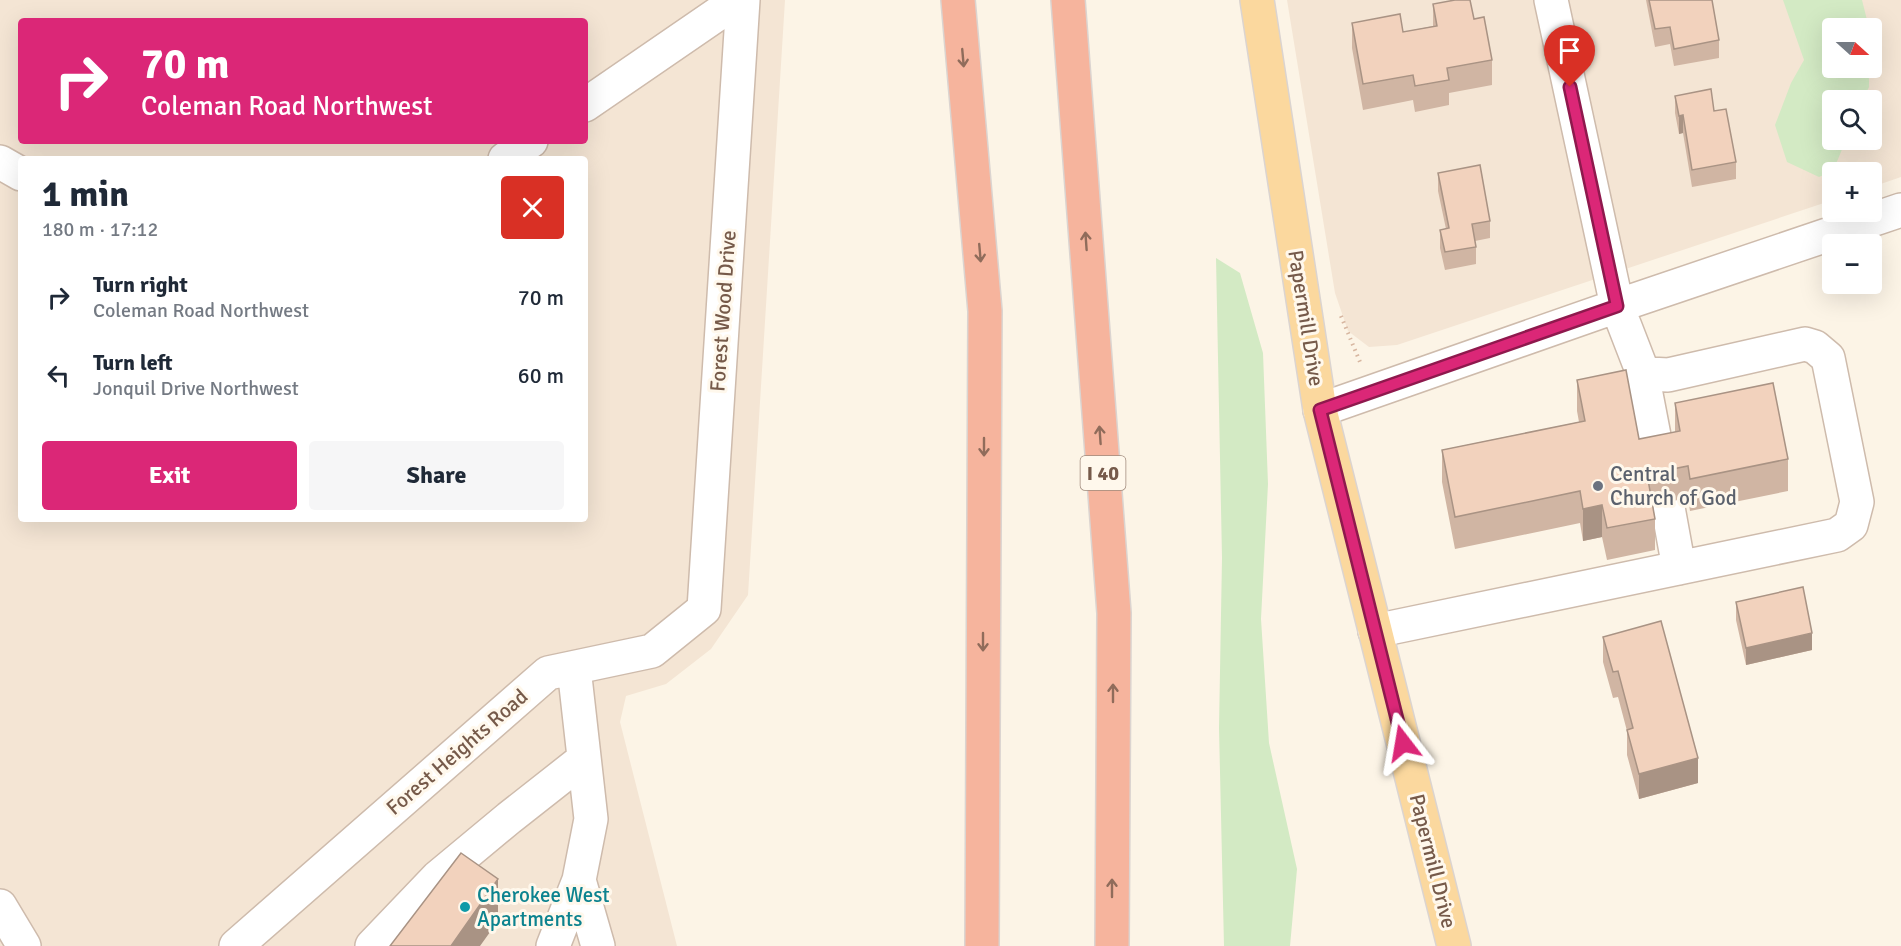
<!DOCTYPE html>
<html lang="en">
<head>
<meta charset="utf-8">
<style>
	:root { --surface:#fff; --page:#f6f6f7; --text:#1f2937; --muted:#747a83; --accent:#db2777 }
	body { margin:0; font-family:Signika,sans-serif; background:var(--page); color:var(--text); height:100vh; display:flex; flex-direction:column; font-size:22px; white-space:nowrap }
	* { box-sizing:border-box; margin:0 }
	p { font-size:20px; color:var(--muted) }
	.icon { flex:none; width:33px; height:33px; fill:none; stroke:currentColor; stroke-width:2; stroke-linecap:round; stroke-linejoin:round }
	.map { position:relative; flex:1; overflow:hidden }
	.details { position:absolute; left:18px; top:156px; width:570px; height:366px; display:flex; flex-direction:column; background:var(--surface); border-radius:6px; box-shadow:0 6px 24px #0002 }
	.details>* { flex:none }
	.top-card { position:absolute; left:18px; top:18px; width:570px; height:126px; border-radius:6px; box-shadow:0 6px 24px #0002; background:#db2777; color:#fff; overflow:hidden }
	.needle { width:39px; rotate:111deg }
	.controls { position:absolute; left:1822px; top:18px; display:grid; gap:12px }
	.controls a { display:grid; place-items:center; width:60px; height:60px; border-radius:6px; background:var(--surface); box-shadow:0 6px 24px #0002; font-size:30px }
	.pin { position:absolute; display:grid; place-items:center; width:51px; height:51px; color:#fff; margin:-62px -26px; border-radius:50% 50% 50% 0; rotate:-45deg; box-shadow:0 0 6px #0007 }
	.pin .icon { rotate:45deg }
	.me { position:absolute; width:66px; margin:-33px; rotate:346deg; stroke-linejoin:round; filter:drop-shadow(0 0 4px #0008) }
	.turn { display:flex; align-items:center; gap:21px; height:126px; padding:0 24px; font-size:27px }
	.turn .icon { width:78px; height:78px; stroke-width:2.5 }
	.turn b { display:block; font-size:42px; line-height:51px }
	.round { display:grid; place-items:center; flex:none; width:63px; height:63px; border-radius:6px; background:var(--page) }
	.summary { display:flex; align-items:center; justify-content:space-between; height:102px; padding:0 24px }
	h1 { font-size:36px; font-weight:800; line-height:45px }
	.primary-button { display:flex; gap:12px; margin-top:auto; padding:12px 24px }
	.primary-button a { flex:1; height:69px; border-radius:6px; background:var(--accent); color:#fff; font-size:24px; font-weight:800; line-height:69px; text-align:center }
	.primary-button a+a { background:var(--page); color:var(--text) }
	ul { padding:0; list-style:none }
	li { display:flex; align-items:center; gap:18px; height:78px; padding:0 24px }
	li div { flex:1 }
	li b { display:block; font-size:22px }
	li em { font-style:normal }
	.map>svg:first-child { display:block }
	.residential { fill:#f4e5d4; fill-rule:evenodd }
	.green { fill:#d3eac4 }
	.lines { fill:none; stroke-linecap:round; stroke-linejoin:round }
	.minor-casing { stroke:#cebbac; stroke-width:36 }
	.major-casing { stroke:#dbd4d0; stroke-width:36 }
	.highway-casing { stroke:#dbd4d0; stroke-width:36 }
	.path { stroke:#d7b6a0; stroke-width:4; stroke-dasharray:1.5 4.5; stroke-linecap:butt }
	.minor { stroke:#fff; stroke-width:33 }
	.major { stroke:#fbd89e; stroke-width:33 }
	.highway { stroke:#f6b49d; stroke-width:33 }
	.wall { fill:#d0b5a3 }
	.shaded-wall { fill:#a99384 }
	.building { fill:#f2d2bd; stroke:#a99384; stroke-width:1.5 }
	.oneway { stroke:#906c5b }
	.route-casing { stroke:#8e194d; stroke-width:15 }
	.route { stroke:#db2777; stroke-width:10 }
	.worship-dot { fill:#6b7280; stroke:#fff8ec; stroke-width:2 }
	.culture-dot { fill:#0f9aa8; stroke:#fff8ec; stroke-width:2 }
	.labels { text-anchor:middle; stroke-width:6; stroke-linejoin:round; paint-order:stroke }
	.shield { fill:#fff8ec; stroke:#9f897b; stroke-width:1.5 }
	.shield-label { font-size:20px; font-weight:bold; fill:#765a4a }
	.street-label { font-size:21px; fill:#765a4a; stroke:#fff8ec }
	.worship-label { font-size:21px; fill:#5b616d; stroke:#fff8ec; text-anchor:start }
	.culture-label { font-size:21px; fill:#0d838f; stroke:#fff8ec; text-anchor:start }
</style>
</head>
<body>
<div class="map">
<svg width="1901" height="946" viewBox="0 0 1901 946">
	<rect width="100%" height="100%" fill="#fcf4e6"/>
	<path class="residential" d="M0 0H785L748 595 711 649 666 684 626 696 620 722 677 946H0ZM21 21H585V141H21ZM21 159H585V519H21Z
		M1287 0H1901V177L1872 187V172H1833V200L1397 345 1369 347 1348 331 1335 293ZM1833 28H1872V68H1833ZM1833 100H1872V140H1833Z"/>
	<path class="green" d="M1783 0H1862L1869 28H1833V68H1869V87L1863 100H1833V140H1846L1833 171 1819 177 1787 162 1775 125 1791 83 1804 60Z
		M1216 258 1240 273 1263 353 1268 484 1261 619 1269 743 1297 869 1290 946H1224L1219 728 1222 558Z"/>
	<g class="lines">
		<g class="minor-casing">
			<path id="minor" d="M585 105 738 0
				M505 159 531 141
				M0 162 21 174
				M1641 368 1660 467
				M1320 410 1617 306 1901 210
				M1667 502 1679 568
				M1375 631 1837 535 1851 525 1857 502 1828 358 1815 347 1805 344 1668 375 1649 374 1641 368 1617 306 1551 0
				M579 880 598 946
				M0 906 24 946
				M236 946 548 673 652 651 704 609 743 0
				M372 946 438 877 509 818 584 759
				M553 946 579 880 591 819 574 668"/>
		</g>
		<g class="major-casing">
			<path id="major" d="M1257 0 1320 410 1454 946"/>
		</g>
		<g class="highway-casing">
			<path id="highway" d="M958 0 985 311 982 946
				M1068 0 1114 613 1112 946"/>
		</g>
		<path class="path" d="M1341 316 1360 362"/>
		<use href="#minor" class="minor"/>
		<use href="#major" class="major"/>
		<use href="#highway" class="highway"/>
	</g>
	<path class="wall" d="M1646 0H1712L1719 40V58L1674 66 1670 44 1655 47Z
		M1433 4 1474 19 1492 60V85L1449 93V105L1415 112 1413 100 1363 110 1352 48V23L1403 32 1433 26Z
		M1675 96 1714 111 1736 162V179L1692 187 1683 133 1679 134 1675 113Z
		M1438 173 1490 221V238L1475 241 1476 247V264L1445 270 1440 248V230L1446 229 1438 191Z
		M1577 380 1639 439 1675 432V403L1788 459V491L1690 511 1688 498 1653 505 1655 519V550L1607 560 1602 537 1583 541 1580 523 1455 549 1442 482V450L1579 422 1577 411Z
		M1736 602 1812 650 1746 665 1736 620Z
		M1603 637 1698 783 1639 799 1627 755V731L1618 697 1613 698 1603 662Z"/>
	<path class="shaded-wall" d="M1683 115V133L1679 134V116Z
		M1602 505V537L1583 541V509Z
		M1812 633V650L1746 665V648Z
		M1698 758V783L1639 799V774Z
		M498 879V921L480 946H451Z"/>
	<path class="building" d="M1455 0H1470L1474 19 1484 17 1492 60 1447 68 1449 80 1415 86 1413 75 1363 84 1352 23 1400 14 1403 32 1437 26 1433 4Z
		M1649 0H1712L1719 40 1674 49 1670 27 1655 29Z
		M1711 89 1714 111 1726 109 1736 162 1692 170 1683 115 1679 116 1675 96Z
		M1480 165 1490 221 1472 224 1476 247 1445 252 1440 230 1449 228 1438 173Z
		M1626 370 1639 439 1680 431 1675 403 1773 383 1788 459 1690 479 1688 466 1647 474 1655 519 1607 528 1602 505 1583 509 1580 491 1455 517 1442 450 1585 421 1577 380Z
		M1803 587 1812 633 1746 648 1736 602Z
		M1661 621 1698 758 1639 774 1627 730 1633 728 1618 671 1613 672 1603 637Z
		M461 853 498 879 451 946H390Z"/>
	<defs><path id="oneway-shaft" d="M-6 0H5M1.5-3L5.5 0L1.5 3" fill="none" stroke-width="1.6" stroke-linecap="round" stroke-linejoin="round" transform="scale(1.5)"/></defs>
	<g class="oneway">
		<use href="#oneway-shaft" transform="translate(963 58) rotate(85)"/>
		<use href="#oneway-shaft" transform="translate(1086 241) rotate(-94)"/>
		<use href="#oneway-shaft" transform="translate(980 253) rotate(85)"/>
		<use href="#oneway-shaft" transform="translate(1100 435) rotate(-94)"/>
		<use href="#oneway-shaft" transform="translate(984 447) rotate(90)"/>
		<use href="#oneway-shaft" transform="translate(983 642) rotate(90)"/>
		<use href="#oneway-shaft" transform="translate(1113 693) rotate(-90)"/>
		<use href="#oneway-shaft" transform="translate(1112 888) rotate(-90)"/>
	</g>
	<g class="lines">
		<g class="route-casing">
			<path id="route" d="M1403 743 1320 410 1617 306 1570 87"/>
		</g>
		<use href="#route" class="route"/>
	</g>
	<circle class="worship-dot" cx="1598" cy="486" r="6"/>
	<circle class="culture-dot" cx="465" cy="907" r="6"/>
	<g class="labels">
		<rect class="shield" x="1080.5" y="456" width="45" height="34" rx="4.5"/>
		<g class="shield-label">
			<text x="1103" y="480">I 40</text>
		</g>
		<g class="street-label">
			<text transform="translate(723 311) rotate(-86)" y="7">Forest Wood Drive</text>
			<text transform="translate(1306 318) rotate(81)" y="7">Papermill Drive</text>
			<text transform="translate(457 752) rotate(-41)" y="7">Forest Heights Road</text>
			<text transform="translate(1433 861) rotate(76)" y="7">Papermill Drive</text>
		</g>
		<g class="worship-label">
			<text x="1610" y="481">Central<tspan x="1610" dy="24">Church of God</tspan></text>
		</g>
		<g class="culture-label">
			<text x="477" y="902">Cherokee West<tspan x="477" dy="24">Apartments</tspan></text>
		</g>
	</g>
</svg>
<div class="controls">
<a><svg class="needle" viewBox="-14 -14 28 28"><path d="M0-13l5 13h-10z" fill="#e53935"/><path d="M0 13l5-13h-10z" fill="#747a83"/></svg></a>
<a><svg class="icon" aria-label="search" viewBox="0 0 24 24"><circle cx="10" cy="10" r="6"/><path d="M15 15l6 6"/></svg></a>
<a>+</a>
<a>−</a>
</div>
<div class="pin" style="left:1570px;top:87px;background:#d93025"><svg class="icon" aria-label="arrive" viewBox="0 0 24 24"><path d="M6 21V4h12l-3 4 3 4H6"/></svg></div>
<svg class="me" style="left:1403px;top:743px" viewBox="-20 -20 40 40"><path d="M0-17L14 15 0 8-14 15z" fill="#db2777" stroke="#fff" stroke-width="4"/></svg>
<div class="top-card">
<div class="turn"><svg class="icon" aria-label="right" viewBox="0 0 24 24"><path d="M7 20v-9h11M14 6l5 5-5 5"/></svg><div><b>70 m</b>Coleman Road Northwest</div></div>
</div>
<section class="details">
<div class="summary"><div><h1>1 min</h1><p>180 m · 17:12</p></div><a class="round" style="background:#d93025;color:#fff"><svg class="icon" aria-label="close" viewBox="0 0 24 24"><path d="M6 6l12 12M18 6L6 18"/></svg></a></div>
<ul>
<li><svg class="icon" aria-label="right" viewBox="0 0 24 24"><path d="M7 20v-9h11M14 6l5 5-5 5"/></svg><div><b>Turn right</b><p>Coleman Road Northwest</p></div><em>70 m</em></li>
<li><svg class="icon" aria-label="left" viewBox="0 0 24 24"><path d="M17 20v-9H6M10 6l-5 5 5 5"/></svg><div><b>Turn left</b><p>Jonquil Drive Northwest</p></div><em>60 m</em></li>
</ul>
<div class="primary-button"><a>Exit</a><a>Share</a></div>
</section>
</div>
</body>
</html>
